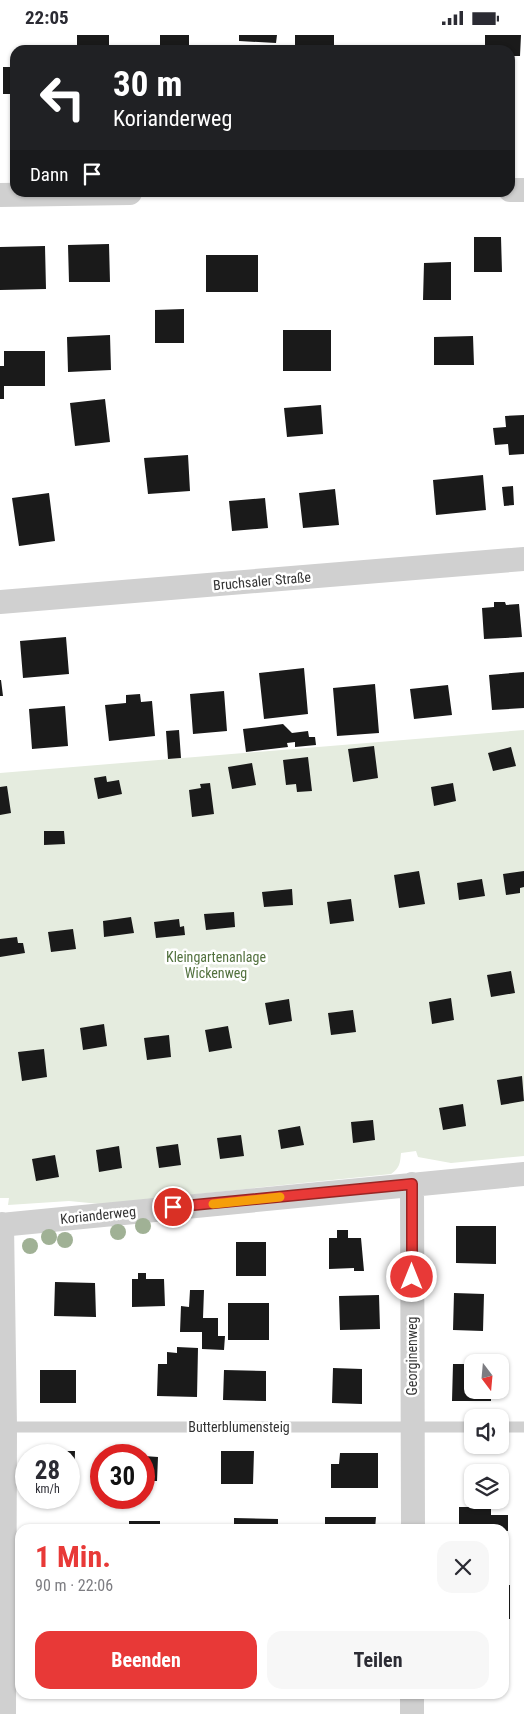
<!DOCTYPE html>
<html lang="de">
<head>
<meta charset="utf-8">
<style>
	:root { --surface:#fff; --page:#f7f7f7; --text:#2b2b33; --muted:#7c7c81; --accent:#e83937 }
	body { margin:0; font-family:"Roboto Condensed",sans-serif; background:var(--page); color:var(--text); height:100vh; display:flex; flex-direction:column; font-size:19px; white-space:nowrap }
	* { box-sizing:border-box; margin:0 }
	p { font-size:16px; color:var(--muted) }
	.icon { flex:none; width:28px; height:28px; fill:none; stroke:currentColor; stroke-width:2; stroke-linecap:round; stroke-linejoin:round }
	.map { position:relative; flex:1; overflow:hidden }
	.side { position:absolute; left:15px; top:1489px; width:494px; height:175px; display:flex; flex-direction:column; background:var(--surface); border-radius:15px; box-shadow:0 1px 4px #0004 }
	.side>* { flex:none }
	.top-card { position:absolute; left:10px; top:10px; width:505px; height:152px; border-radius:15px; box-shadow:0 1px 4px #0004; background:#202124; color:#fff; overflow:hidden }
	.needle { width:32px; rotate:164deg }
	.buttons { position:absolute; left:464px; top:1319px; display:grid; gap:10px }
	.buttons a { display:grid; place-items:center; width:45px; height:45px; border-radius:10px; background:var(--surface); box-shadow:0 1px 4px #0004; font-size:25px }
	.speed { position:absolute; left:15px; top:1409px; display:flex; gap:10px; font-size:25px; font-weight:700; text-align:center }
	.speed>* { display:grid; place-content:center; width:65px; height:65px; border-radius:50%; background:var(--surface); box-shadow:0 1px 4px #0004; line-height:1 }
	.speed small { font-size:12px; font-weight:400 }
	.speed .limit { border:8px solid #d22; background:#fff; color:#111 }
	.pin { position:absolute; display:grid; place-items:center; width:42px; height:42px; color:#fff; margin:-21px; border:2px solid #fff; border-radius:50%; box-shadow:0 1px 5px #0007 }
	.me { position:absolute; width:55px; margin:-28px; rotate:0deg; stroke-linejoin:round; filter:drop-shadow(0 0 4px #0008) }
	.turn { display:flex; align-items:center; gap:18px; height:105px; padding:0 20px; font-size:22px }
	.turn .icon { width:65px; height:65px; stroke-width:2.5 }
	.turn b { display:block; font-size:35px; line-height:42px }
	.then { display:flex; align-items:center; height:48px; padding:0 20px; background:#0003; gap:10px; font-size:19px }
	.round { display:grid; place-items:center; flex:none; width:52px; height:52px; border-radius:15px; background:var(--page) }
	.headline { display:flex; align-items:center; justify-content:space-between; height:85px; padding:0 20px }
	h1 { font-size:30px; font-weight:700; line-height:38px; color:var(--accent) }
	.primary-button { display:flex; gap:10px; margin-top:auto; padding:10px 20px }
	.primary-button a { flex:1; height:58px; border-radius:15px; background:var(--accent); color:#fff; font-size:20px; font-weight:700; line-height:58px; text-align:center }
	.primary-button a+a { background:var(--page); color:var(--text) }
	.status { display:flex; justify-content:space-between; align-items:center; height:35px; padding:0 25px; background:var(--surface); direction:ltr }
	.status svg { height:14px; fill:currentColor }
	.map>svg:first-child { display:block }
	.green { fill:#e5ecdf }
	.building { fill:#1a1a1a }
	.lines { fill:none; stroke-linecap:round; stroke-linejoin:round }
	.service { stroke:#d0d0d0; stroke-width:11 }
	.minor { stroke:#d0d0d0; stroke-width:24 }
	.tree { fill:#a0b195 }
	.route-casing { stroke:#972524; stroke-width:12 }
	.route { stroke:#e83937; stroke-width:9 }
	.slow { stroke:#f59e0b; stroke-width:9 }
	.labels { text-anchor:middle; stroke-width:5; stroke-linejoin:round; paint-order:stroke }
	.street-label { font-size:14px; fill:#333; stroke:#fff }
	.park-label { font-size:14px; fill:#52713e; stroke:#fff }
</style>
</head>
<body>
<div class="status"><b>22:05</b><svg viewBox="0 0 49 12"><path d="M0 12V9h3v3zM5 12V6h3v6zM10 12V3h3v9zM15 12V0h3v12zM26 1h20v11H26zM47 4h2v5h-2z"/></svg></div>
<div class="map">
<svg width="524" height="1679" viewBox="0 0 524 1679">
	<rect width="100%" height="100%" fill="#fff"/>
	<path class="green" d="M524 695V1121L451 1128 418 1122 416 1116 401 1118C400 1128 400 1133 391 1139L100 1169 69 1166 8 1170 9 1163H0V738Z"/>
	<path class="building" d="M77 0H109V15H77Z
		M160 0H189V15H160Z
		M239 0H277L276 8 239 6Z
		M295 0H334V15H295Z
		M485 0H521L520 21H510V15H485Z
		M12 24H15V59H3V32H12Z
		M474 202H501L502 237H474Z
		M109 209 110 247H69L68 210Z
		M45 211 46 254 0 255V212Z
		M206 220H258V257H206Z
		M451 227V265H423L424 228Z
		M184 274V308H155V275Z
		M283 295H331V336H283Z
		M110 300 111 335 68 337 67 302Z
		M473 301 474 330H434V302Z
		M4 316H45V351H4V364H0V331H4Z
		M105 364 110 407 75 411 70 368Z
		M321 370 323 399 287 402 284 373Z
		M524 380V419L509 420 508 409 495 410 493 393 506 392 505 381Z
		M188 420 190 456 148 459 144 423Z
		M483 440 486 475 436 480 433 445Z
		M513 451 514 470 504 471 502 452Z
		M335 454 339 490 303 493 299 458Z
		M49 458 55 506 19 511 12 463Z
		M265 463 268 493 232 496 229 466Z
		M494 567H505L506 570 519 569 522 602 484 604 482 573 494 572Z
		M66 602 69 639 23 643 20 606Z
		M304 633 308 679 264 684 259 638Z
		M524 637V673L492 675 489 640Z
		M0 645H1L3 661H0Z
		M375 649 379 698 337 701 333 653Z
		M448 650 452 680 414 684 410 654Z
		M224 656 227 696 193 699 190 659Z
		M140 659 141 667 152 666 155 701 109 706 105 670 126 668V660Z
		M65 671 68 711 32 714 29 674Z
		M283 689 292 698 308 696 309 702H315L316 710 295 712V707L287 708 288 712 246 717 243 694Z
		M179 695 181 723 168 724 166 696Z
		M374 711 378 743 353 747 348 714Z
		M511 712 516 731 493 736 488 718Z
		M308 722 312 756 297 757 296 749 286 750 283 725Z
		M252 728 256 750 232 754 228 732Z
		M106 741 107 747 119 745 122 759 98 764 94 743Z
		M210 748 214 779 192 782 189 755 201 753 200 749Z
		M453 748 456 766 434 771 431 752Z
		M7 751 11 778 0 780V752Z
		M44 796H64L65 809 44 810Z
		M419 836 425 869 399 873 394 840Z
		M524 836V852L520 853V858L506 860 503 839Z
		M482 844 485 861 459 865 457 848Z
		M292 854 293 870 264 872 262 857Z
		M351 864 354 886 330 889 327 867Z
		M234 877 235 892 206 895 204 879Z
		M131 882 134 898 104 902 103 886Z
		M179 884 180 892 184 891 185 900 156 903 154 887Z
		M73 894 76 914 51 917 48 897Z
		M17 902 18 908H23L25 918 0 922V904Z
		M511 936 515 958 491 962 487 940Z
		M451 963 454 985 432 989 429 967Z
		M289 964 292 986 269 990 265 968Z
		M353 975 356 997 331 1000 328 978Z
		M104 989 107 1011 83 1015 80 993Z
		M228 991 232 1013 209 1017 205 995Z
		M169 1000 171 1022 147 1025 144 1003Z
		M44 1014 47 1042 22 1046 18 1017Z
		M522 1041 524 1066 501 1070 497 1045Z
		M463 1069 466 1091 443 1095 439 1073Z
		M373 1085 375 1105 353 1108 351 1087Z
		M300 1091 304 1110 281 1114 278 1095Z
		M241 1100 244 1121 220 1124 217 1103Z
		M178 1109 181 1130 159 1133 156 1112Z
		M119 1111 122 1133 99 1137 96 1115Z
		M55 1120 59 1142 36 1146 32 1124Z
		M456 1191H496V1229L456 1228Z
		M337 1195H348V1203H361L364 1236H354V1233L329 1234V1203H337Z
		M236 1207H266V1241H236Z
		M138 1238H146V1244H164L165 1271 132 1272V1244H138Z
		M55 1247 95 1248 96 1282 54 1281Z
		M190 1255H204L203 1283H218V1301H225L224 1315 202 1314V1297H180L181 1271 189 1272Z
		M454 1258 484 1259 483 1296 453 1295Z
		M379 1260 380 1294 340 1295 339 1261Z
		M228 1268H269V1305H228Z
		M177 1312 198 1313 197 1362 157 1361 158 1329H167V1317L177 1318Z
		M453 1329H472V1355H491V1366H452Z
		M333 1333 362 1334V1369L332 1368Z
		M40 1335H76V1368H40Z
		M224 1335 266 1336V1366L223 1365Z
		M42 1416H75L74 1457H69V1420H42Z
		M221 1416H254L253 1449H221Z
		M340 1418H378V1453H331V1429H339Z
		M144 1421 158 1422 157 1446H144Z
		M459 1472H491V1480H508V1496H504V1494H456V1490H459Z
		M325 1482H376L375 1494H325Z
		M234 1483 278 1484V1494H234Z
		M129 1486H160V1494H129Z
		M504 1550H510V1584H504Z"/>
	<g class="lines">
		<path class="service" d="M5 1392H472
			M500 1392H524"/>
		<path class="minor" d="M510 155H524
			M0 160 130 158
			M0 567 524 524
			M412 1149 413 1494
			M2 1189 5 1392 4 1679
			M0 1190 524 1139
			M412 1679V1659"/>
	</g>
	<g class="tree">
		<circle cx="143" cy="1191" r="8"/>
		<circle cx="118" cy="1197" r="8"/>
		<circle cx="49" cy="1202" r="8"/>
		<circle cx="65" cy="1205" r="8"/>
		<circle cx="30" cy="1211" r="8"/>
	</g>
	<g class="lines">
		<g class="route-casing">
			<path id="route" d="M173 1172 412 1149V1242"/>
		</g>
		<use href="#route" class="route"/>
		<path class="slow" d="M213 1169 280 1162"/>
	</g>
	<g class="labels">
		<g class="street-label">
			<text transform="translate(262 546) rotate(-5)" y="5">Bruchsaler Straße</text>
			<text transform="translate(98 1180) rotate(-6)" y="5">Korianderweg</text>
			<text transform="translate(412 1321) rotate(-90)" y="5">Georginenweg</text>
			<text x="239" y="1397">Butterblumensteig</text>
		</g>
		<g class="park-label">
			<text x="216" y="927">Kleingartenanlage<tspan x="216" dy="16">Wickenweg</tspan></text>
		</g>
	</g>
</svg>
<div class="buttons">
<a><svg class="needle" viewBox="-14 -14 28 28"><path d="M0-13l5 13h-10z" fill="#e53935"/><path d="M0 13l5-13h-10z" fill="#7c7c81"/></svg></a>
<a><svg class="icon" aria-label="sound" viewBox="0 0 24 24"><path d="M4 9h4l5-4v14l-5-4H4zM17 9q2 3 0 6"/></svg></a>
<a><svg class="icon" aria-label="layers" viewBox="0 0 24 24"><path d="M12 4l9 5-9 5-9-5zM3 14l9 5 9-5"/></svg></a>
</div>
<div class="speed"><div>28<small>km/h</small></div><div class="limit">30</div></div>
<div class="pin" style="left:173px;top:1172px;background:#d93025"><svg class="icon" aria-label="arrive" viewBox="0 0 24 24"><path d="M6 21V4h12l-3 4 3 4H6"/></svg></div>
<svg class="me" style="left:412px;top:1242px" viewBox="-20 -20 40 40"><circle r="17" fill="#e83937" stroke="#fff" stroke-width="3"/><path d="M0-11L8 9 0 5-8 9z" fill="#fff"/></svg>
<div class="top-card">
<div class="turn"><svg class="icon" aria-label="left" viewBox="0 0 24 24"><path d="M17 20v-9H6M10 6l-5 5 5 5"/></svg><div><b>30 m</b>Korianderweg</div></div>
<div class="then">Dann<svg class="icon" aria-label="arrive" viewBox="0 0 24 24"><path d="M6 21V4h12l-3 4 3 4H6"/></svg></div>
</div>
<section class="side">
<div class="headline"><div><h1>1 Min.</h1><p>90 m · 22:06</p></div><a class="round"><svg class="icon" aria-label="close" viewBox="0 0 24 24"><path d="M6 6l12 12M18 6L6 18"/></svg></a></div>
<div class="primary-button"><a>Beenden</a><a>Teilen</a></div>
</section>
</div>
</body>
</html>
